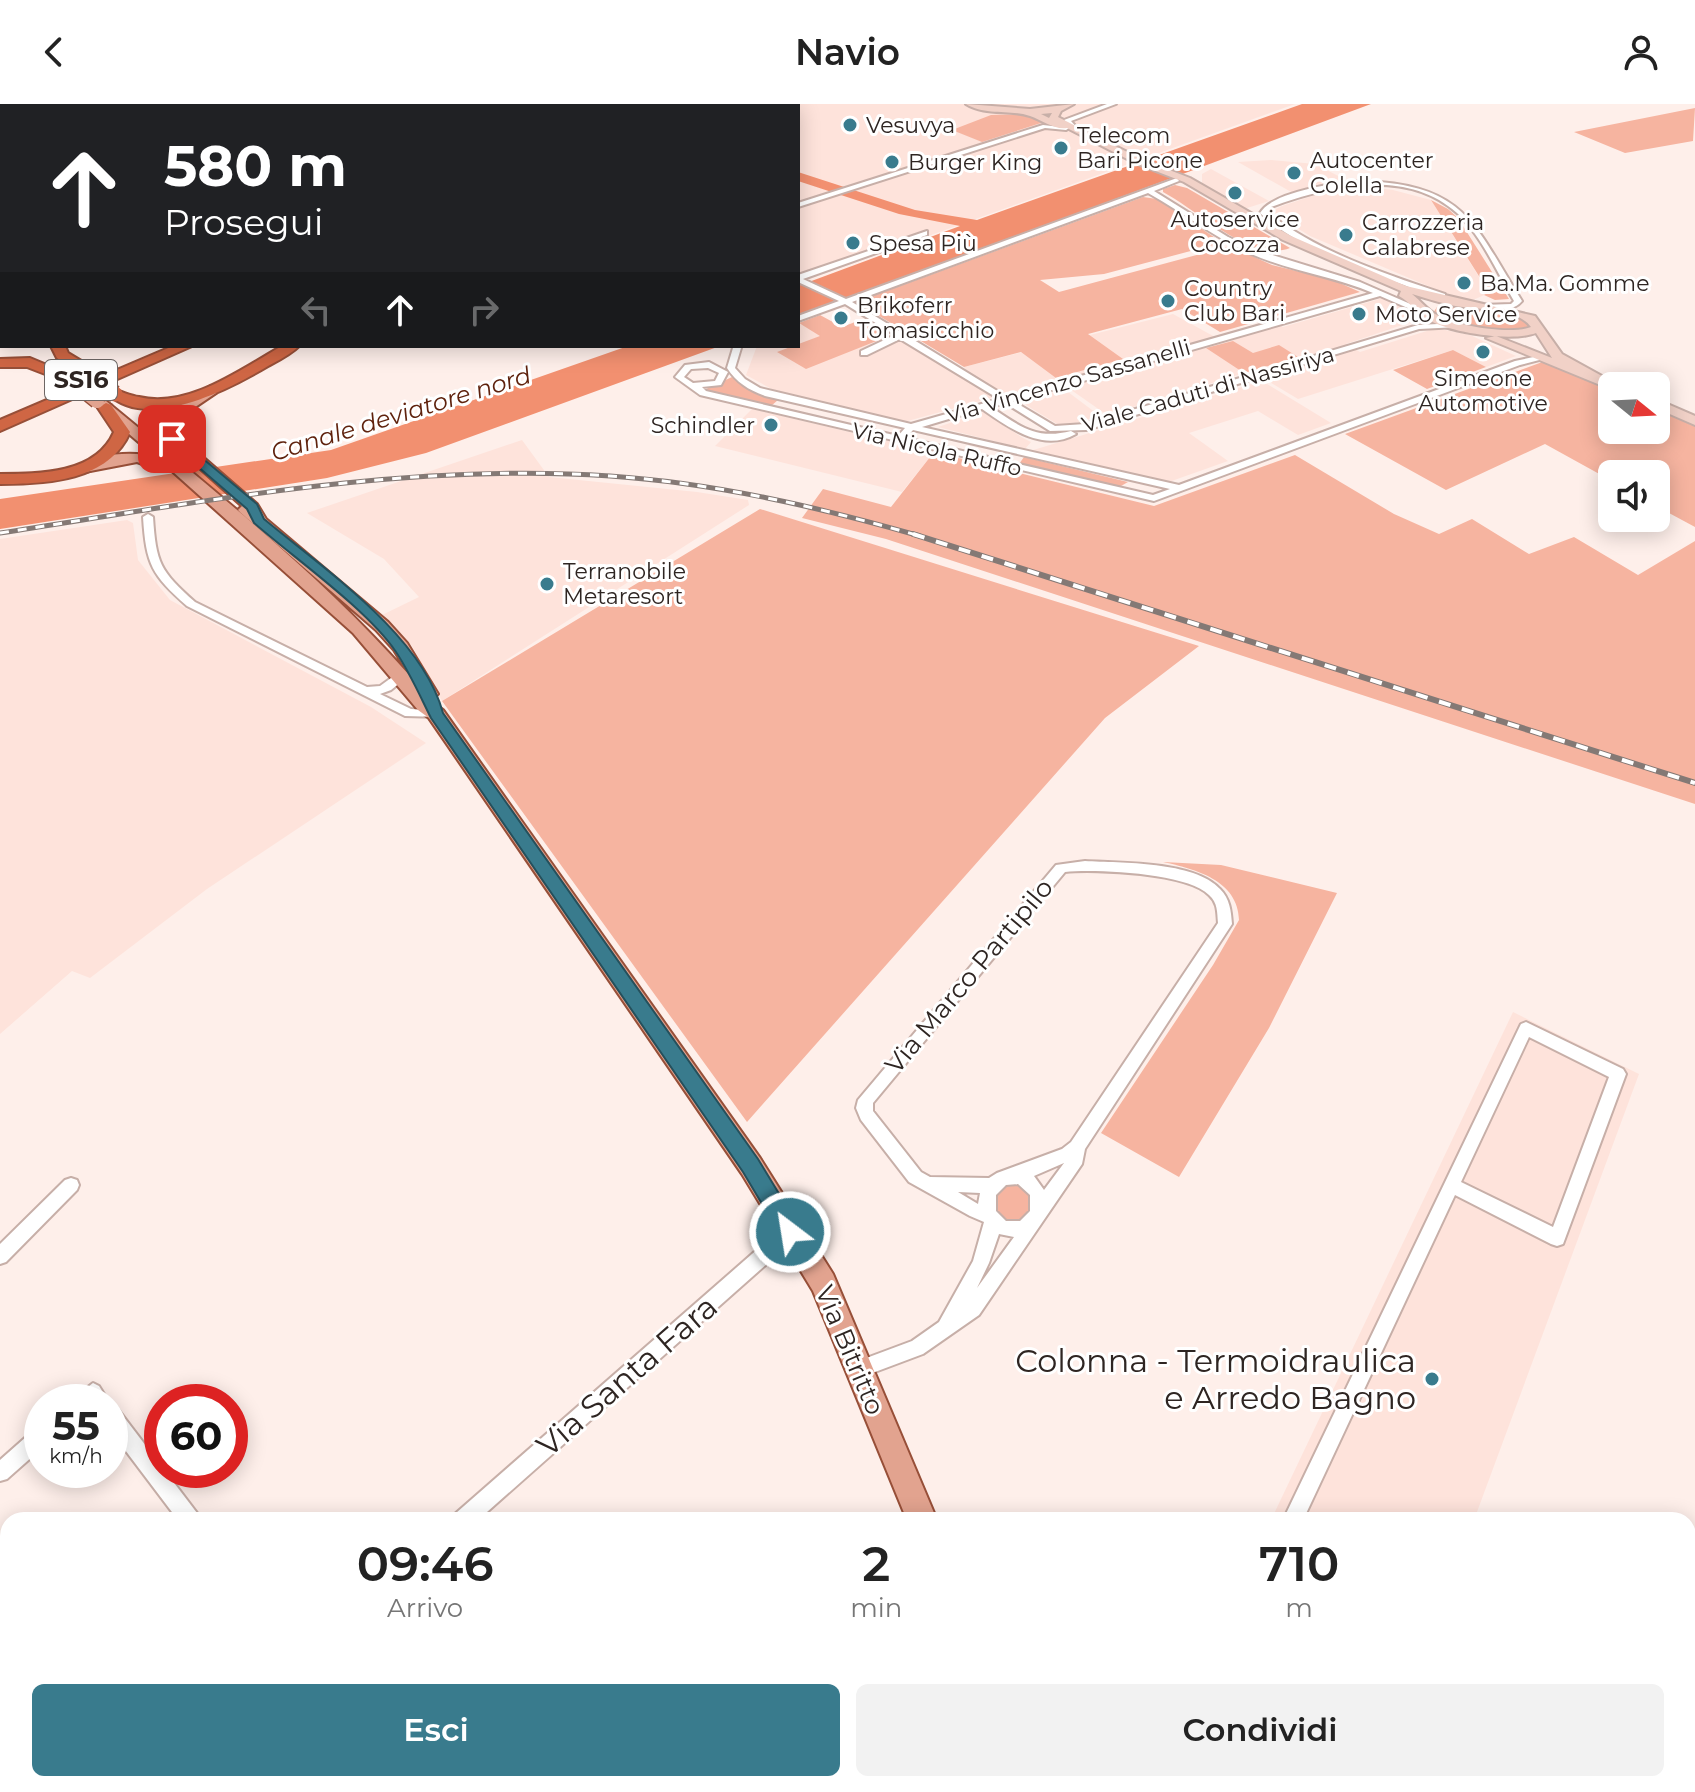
<!DOCTYPE html>
<html lang="it">
<head>
<meta charset="utf-8">
<style>
	:root { --surface:#fff; --page:#f2f2f2; --text:#222; --muted:#767676; --accent:#397b8d }
	body { margin:0; font-family:Montserrat,sans-serif; background:var(--page); color:var(--text); height:100vh; display:flex; flex-direction:column; font-size:30px; white-space:nowrap }
	* { box-sizing:border-box; margin:0 }
	p { font-size:26px; color:var(--muted) }
	.icon { flex:none; width:44px; height:44px; fill:none; stroke:currentColor; stroke-width:2; stroke-linecap:round; stroke-linejoin:round }
	.map { position:relative; flex:1; overflow:hidden }
	.sheet { position:absolute; left:0px; top:1408px; width:1696px; height:280px; display:flex; flex-direction:column; background:var(--surface); border-radius:24px 24px 0 0; box-shadow:0 4px 20px #0003 }
	.sheet>* { flex:none }
	.hud { position:absolute; left:0px; top:0px; width:800px; height:244px; box-shadow:0 4px 20px #0003; background:#202124; color:#fff; overflow:hidden }
	.needle { width:52px; rotate:108deg }
	.controls { position:absolute; left:1598px; top:268px; display:grid; gap:16px }
	.controls a { display:grid; place-items:center; width:72px; height:72px; border-radius:12px; background:var(--surface); box-shadow:0 4px 20px #0003; font-size:40px }
	.speed { position:absolute; left:24px; top:1280px; display:flex; gap:16px; font-size:40px; font-weight:700; text-align:center }
	.speed>* { display:grid; place-content:center; width:104px; height:104px; border-radius:50%; background:var(--surface); box-shadow:0 4px 20px #0003; line-height:1 }
	.speed small { font-size:20px; font-weight:400 }
	.speed .limit { border:12px solid #d22; background:#fff; color:#111 }
	.pin { position:absolute; display:grid; place-items:center; width:68px; height:68px; color:#fff; margin:-34px; border-radius:16px; box-shadow:0 4px 12px #0006 }
	.me { position:absolute; width:88px; margin:-44px; rotate:329deg; stroke-linejoin:round; filter:drop-shadow(0 0 6px #0008) }
	.turn { display:flex; align-items:center; gap:28px; height:168px; padding:0 32px; font-size:36px }
	.turn .icon { width:104px; height:104px; stroke-width:2.5 }
	.turn b { display:block; font-size:56px; line-height:68px }
	.lanes { display:flex; align-items:center; height:76px; padding:0 32px; background:#0003; justify-content:center; gap:40px; direction:ltr }
	.lanes .off { opacity:.35 }
	.eta { display:flex; justify-content:space-evenly; align-items:center; height:136px; text-align:center }
	.eta b { font-size:48px; font-weight:600; line-height:56px }
	.cta { display:flex; gap:16px; margin-top:auto; padding:16px 32px }
	.cta a { flex:1; height:92px; border-radius:12px; background:var(--accent); color:#fff; font-size:32px; font-weight:600; line-height:92px; text-align:center }
	.cta a+a { background:var(--page); color:var(--text) }
	header { display:flex; justify-content:space-between; align-items:center; height:104px; padding:0 32px; background:var(--surface); font-size:36px; font-weight:600 }
	.map>svg:first-child { display:block }
	.built { fill:#fee3db }
	.green { fill:#f6b4a0 }
	.water { fill:#f29070 }
	.lines { fill:none; stroke-linecap:round; stroke-linejoin:round }
	.street-casing { stroke:#c7afa8; stroke-width:4 }
	.secondary-casing { stroke:#c7afa8; stroke-width:4 }
	.primary-casing { stroke:#974f38; stroke-width:4 }
	.highway-casing { stroke:#974f38; stroke-width:4 }
	.street { fill:#fff; fill-rule:evenodd }
	.secondary { fill:#f1d1c7; fill-rule:evenodd }
	.primary { fill:#e2a38f; fill-rule:evenodd }
	.highway { fill:#cf6644; fill-rule:evenodd }
	.rail-far1-casing { stroke:#847975; stroke-width:5 }
	.rail-casing { stroke:#847975; stroke-width:6 }
	.rail-far1 { stroke:#fff; stroke-width:3; stroke-dasharray:9; stroke-linecap:butt }
	.rail { stroke:#fff; stroke-width:4; stroke-dasharray:12; stroke-linecap:butt }
	.primary-bridge-casing { stroke:#974f38; stroke-width:17; stroke-linecap:butt }
	.highway-bridge-casing { stroke:#974f38; stroke-width:18; stroke-linecap:butt }
	.primary-bridge { stroke:#e2a38f; stroke-width:14 }
	.highway-bridge { stroke:#cf6644; stroke-width:15 }
	.route { fill:#397b8d; stroke:#25505c; stroke-width:2 }
	.poi-dot { fill:#397b8d; stroke:#fff; stroke-width:3 }
	.labels { text-anchor:middle; stroke-width:6; stroke-linejoin:round; paint-order:stroke }
	.far-poi-label { font-size:22px; fill:#2e2522; stroke:#fff; text-anchor:start }
	.far-street-label { font-size:22px; fill:#2e2522; stroke:#fff }
	.shield { fill:#fff; stroke:#6d6664; stroke-width:2 }
	.shield-label { font-size:24px; font-weight:bold; fill:#2e2522 }
	.far-water-label { font-size:24px; font-style:italic; fill:#5f220d; stroke:#fff }
	.street-label { font-size:26px; fill:#2e2522; stroke:#fff }
	.near-poi-label { font-size:32px; fill:#2e2522; stroke:#fff; text-anchor:end }
	.near-street-label { font-size:32px; fill:#2e2522; stroke:#fff }
</style>
</head>
<body>
<header><svg class="icon" aria-label="back" viewBox="0 0 24 24"><path d="M15 5l-7 7 7 7"/></svg>Navio<svg class="icon" aria-label="person" viewBox="0 0 24 24"><circle cx="12" cy="8" r="4"/><path d="M4 21q1-7 8-7t8 7"/></svg></header>
<div class="map">
<svg width="1695" height="1688" viewBox="0 0 1695 1688">
	<rect width="100%" height="100%" fill="#feefea"/>
	<path class="built" d="M772 0H1295L798 179V2H767Z
		M1271 56 1315 60 1348 77 1322 80 1293 89 1238 58Z
		M1211 65 1269 97 1244 105 1202 81V70Z
		M1367 83 1393 86 1431 96 1489 189 1473 196 1454 193 1310 132 1276 111V105L1282 102 1324 88Z
		M1383 194 1409 206 1415 212 1414 217 1346 240 1360 248 1430 226H1445L1470 231 1516 252 1486 263 1453 246 1298 295 1251 267 1107 311 1057 276 904 318 777 288 746 271 757 242H798V220L892 231 955 269 966 266 964 263 1173 210 1215 233 1271 217 1283 223Z
		M1262 277 1331 319 1298 331 1258 307 1189 329 1228 357 1166 379 1030 347Z
		M1064 285 1100 312 1062 323 1021 298Z
		M752 305 934 348 902 388 715 342Z
		M983 308 1023 334 1031 338 1025 345 938 323Z
		M522 336 549 373 697 388 748 396 749 401 442 597 412 542 382 511 419 493 384 455 307 409Z
		M127 416 133 419 138 456 170 496 371 603 426 639 207 785 90 874 72 867 0 930V435Z
		M1513 908 1639 970 1474 1416H1271Z
		M1688 1526 1695 1531V1688H1563L1565 1680H1688Z
		M1058 1680H1185L1182 1688H1061Z"/>
	<path class="green" d="M1695 4 1693 37 1625 49 1574 28Z
		M1027 10 1044 18 982 38 952 26 991 11Z
		M1175 81 1187 84 1290 144C1252 159 1197 106 1163 88V85Z
		M1143 93 1157 95 1217 135V140L1104 170 1040 176 1059 188 1230 142 1272 161 1333 176 1360 188 1220 228 1182 205 1088 230 1123 255 1056 274 1021 248 964 263 856 198Z
		M1431 96 1448 105 1458 114 1509 195 1495 196 1484 191 1489 188Z
		M1451 201 1512 210 1520 212 1531 222C1509 233 1455 220 1433 209L1437 203Z
		M820 211 842 223 863 215 889 232 806 265 777 248 820 232 799 219Z
		M1233 237 1253 249 1279 241 1298 253 1244 269 1206 244Z
		M1453 246 1486 263 1427 285 1393 266Z
		M1545 257 1612 285V326H1656V303L1695 319V423L1656 402V370H1612V377L1545 340 1446 386 1345 330Z
		M732 273 753 288 778 296 771 302 704 286Z
		M934 348 1154 402 1295 351 1394 410 1439 430 1472 415 1529 450 1574 433 1638 471 1695 437V700L886 435 802 414 823 385 891 403Z
		M1024 353 1128 378 1121 382 1124 385 1019 360Z
		M760 405 1199 542 1105 614 747 1018 442 597Z
		M1163 758 1221 761 1337 789 1269 924 1179 1073 1101 1029 1213 861 1239 816C1238 776 1195 765 1163 758Z
		M994 1098a19 19 0 1 1 38 0a19 19 0 1 1-38 0Z"/>
	<path class="water" d="M1302 0H1371L798 213V182L960 122 899 110 798 77V68L915 106 977 116Z
		M628 242H720L426 349 327 374 0 425V395L331 346Z"/>
	<g class="lines">
		<g class="street-casing">
			<path id="street" d="M1107 0H1116L1071 17 1079 26H1075L1064 16Z
				M1043 21 1069 24 1066 26 1045 24 798 103V99Z
				M1177 74 1179 77 1154 87 1228 133 1256 146 1360 178 1431 209 1424 211 1380 192 1013 297 1055 322 1085 320 1418 221 1458 219 1462 221 1458 223 1419 225 1086 326 1050 327 1005 299 991 303C1019 322 1036 336 1071 327L1076 330C1043 349 1009 324 982 305L922 323 1179 381 1515 257 1543 251 1547 254 1520 261 1154 397 700 291 675 273 685 261 709 258 728 268 721 281 702 283 706 287 898 332 905 324 765 292C749 286 737 279 727 264L733 244 735 242 741 244 735 264 745 275 760 284 911 320 999 295 900 235 867 251H861V247L895 231 845 200 798 217V212L839 197 798 178V171L927 127V131L803 175 846 195ZM1148 89C1183 108 1213 133 1249 149 1289 167 1333 172 1373 189L1007 293 852 198ZM708 264 719 269 715 277 693 279 684 273 691 265ZM913 326 1170 385 1153 391 906 334Z
				M0 76H2L0 81Z
				M1364 77C1466 81 1474 120 1522 197 1513 208 1496 206 1482 205V201L1511 200 1514 197C1497 169 1482 132 1457 109 1406 63 1328 82 1271 103L1268 109C1318 148 1385 170 1445 190V194C1431 193 1417 186 1404 181 1358 164 1296 143 1260 109 1273 87 1339 78 1364 77Z
				M148 410 153 413C156 459 160 467 195 498L367 583 380 582 391 574 393 565H401V578L391 586 380 590 411 605 440 607V613L405 612 187 502C152 471 146 461 143 413Z
				M1085 757C1120 759 1195 757 1220 785 1230 795 1231 807 1232 820L1085 1045 1082 1060 979 1211 923 1250 859 1274 853 1271 850 1265 853 1259 912 1237 939 1218 973 1157 984 1118 970 1112 909 1078 861 1016 856 1004 858 996 1056 761ZM1065 768C1096 765 1187 769 1209 791 1218 799 1217 808 1218 819L1071 1038 1062 1045 997 1069 989 1074 930 1073 921 1068 873 1007V999ZM1064 1059 1044 1086 1034 1072ZM1018 1080 1030 1091V1107L1020 1117H1006L996 1107V1091L1006 1081ZM958 1088 980 1089 978 1100ZM999 1130 1014 1133 977 1184 989 1159Z
				M1526 918 1623 965 1626 970 1563 1140 1557 1142 1551 1140 1455 1091 1303 1416H1283L1519 924 1521 920ZM1529 933 1609 973 1553 1123 1461 1078Z
				M71 1074 77 1076 79 1081 77 1086 6 1158 0 1160V1140L65 1076Z
				M790 1120 796 1122 798 1128 796 1134 478 1416H453L456 1409 784 1122Z
				M93 1279 99 1282 109 1298H73L76 1292Z
				M110 1302 117 1304 197 1409 200 1416H178L110 1326Z
				M42 1323V1344L7 1375 0 1377V1356L35 1325Z
				M143 1680H171L167 1688H140Z
				M1156 1680H1179L1176 1688H1153Z"/>
		</g>
		<g class="secondary-casing">
			<path id="secondary" d="M966 0 1030 5 1074 0 1061 7 1058 13 1141 55 1190 74 1291 132 1406 182 1535 212 1562 250 1620 282 1610 285 1486 234 1496 232 1552 254 1536 229C1512 238 1451 229 1429 216 1418 210 1411 199 1399 192L1401 187 1283 136 1184 78 1135 59 1067 24C1054 26 1042 16 1030 12 1009 5 985 12 966 0ZM1052 9 1049 14 1041 10ZM1412 190C1425 194 1438 198 1450 201 1473 206 1517 203 1531 223 1511 231 1456 222 1437 211 1427 206 1421 197 1412 190Z
				M1656 295 1695 312V321L1656 304Z
				M0 1625 8 1628V1662L0 1659Z
				M28 1680H65L69 1688H32Z"/>
		</g>
		<g class="primary-casing">
			<path id="primary" d="M211 282 216 283V289L182 312 174 328 257 400 266 415 388 518 407 539 438 590 430 596 443 606 760 1054 833 1170 937 1416H907L813 1187 742 1070 429 614 418 606 353 529 172 367H162L137 358 85 368 78 364C96 349 133 347 156 353L94 300 106 297C211 384 320 470 410 572L394 546 376 526 241 409 238 406 242 402 160 329 172 306Z
				M1016 1680H1050L1053 1688H1019Z"/>
		</g>
		<g class="highway-casing">
			<path id="highway" d="M742 0H756L741 2Z
				M0 222H2V231H0Z
				M51 242H65L68 249 83 258 87 271 85 274 78 275 76 279 71 280 27 263H0V255L30 254 73 272 71 263 57 254Z
				M173 242H192L0 327V316Z
				M282 242H299C291 250 279 256 268 262 229 285 149 328 108 290L115 286C123 288 131 292 139 293 188 305 241 265 282 242Z
				M106 299 111 301 130 328C109 377 47 380 0 380V370C39 370 96 370 114 328L98 304Z"/>
		</g>
		<use href="#street" class="street"/>
		<use href="#secondary" class="secondary"/>
		<use href="#primary" class="primary"/>
		<use href="#highway" class="highway"/>
		<g class="rail-far1-casing">
			<path id="rail-far1" d="M0 429C201 398 406 358 610 372 715 379 818 403 920 432"/>
		</g>
		<g class="rail-casing">
			<path id="rail" d="M913 430 1695 679"/>
		</g>
		<use href="#rail-far1" class="rail-far1"/>
		<use href="#rail" class="rail"/>
		<g class="primary-bridge-casing">
			<path id="primary-bridge" d="M71 276 97 297"/>
		</g>
		<g class="highway-bridge-casing">
			<path id="highway-bridge" d="M71 264 115 290"/>
		</g>
		<use href="#primary-bridge" class="primary-bridge"/>
		<use href="#highway-bridge" class="highway-bridge"/>
	</g>
	<path class="route" d="M168 332H176L257 400 264 415C324 465 422 531 443 609L758 1055 798 1121 801 1128 798 1135 790 1138 783 1135 743 1068 431 614C420 592 410 569 396 548 368 506 294 454 254 419L247 405 168 337Z"/>
	<g class="poi-dot">
		<circle cx="850" cy="21" r="8"/>
		<circle cx="1061" cy="44" r="8"/>
		<circle cx="892" cy="58" r="8"/>
		<circle cx="1294" cy="69" r="8"/>
		<circle cx="1235" cy="89" r="8"/>
		<circle cx="1346" cy="131" r="8"/>
		<circle cx="853" cy="139" r="8"/>
		<circle cx="1464" cy="179" r="8"/>
		<circle cx="1168" cy="197" r="8"/>
		<circle cx="1359" cy="210" r="8"/>
		<circle cx="841" cy="214" r="8"/>
		<circle cx="1483" cy="248" r="8"/>
		<circle cx="771" cy="321" r="8"/>
		<circle cx="547" cy="480" r="8"/>
		<circle cx="1432" cy="1275" r="8"/>
	</g>
	<g class="labels">
		<g class="far-poi-label">
			<text x="866" y="29">Vesuvya</text>
			<text x="1077" y="39">Telecom<tspan x="1077" dy="25">Bari Picone</tspan></text>
			<text x="1310" y="64">Autocenter<tspan x="1310" dy="25">Colella</tspan></text>
			<text x="908" y="66">Burger King</text>
			<text x="1235" y="123" text-anchor="middle">Autoservice<tspan x="1235" dy="25">Cocozza</tspan></text>
			<text x="1362" y="126">Carrozzeria<tspan x="1362" dy="25">Calabrese</tspan></text>
			<text x="869" y="147">Spesa Più</text>
			<text x="1480" y="187">Ba.Ma. Gomme</text>
			<text x="1184" y="192">Country<tspan x="1184" dy="25">Club Bari</tspan></text>
			<text x="857" y="209">Brikoferr<tspan x="857" dy="25">Tomasicchio</tspan></text>
			<text x="1375" y="218">Moto Service</text>
			<text x="1483" y="282" text-anchor="middle">Simeone<tspan x="1483" dy="25">Automotive</tspan></text>
			<text x="755" y="329" text-anchor="end">Schindler</text>
			<text x="563" y="475">Terranobile<tspan x="563" dy="25">Metaresort</tspan></text>
		</g>
		<g class="far-street-label">
			<text transform="translate(1068 277) rotate(-16)" y="8">Via Vincenzo Sassanelli</text>
			<text transform="translate(1208 285) rotate(-16)" y="8">Viale Caduti di Nassiriya</text>
			<text transform="translate(937 345) rotate(13)" y="8">Via Nicola Ruffo</text>
		</g>
		<rect class="shield" x="45" y="256" width="72" height="40" rx="6"/>
		<g class="shield-label">
			<text x="81" y="284">SS16</text>
		</g>
		<g class="far-water-label">
			<text transform="translate(401 310) rotate(-17)" y="8">Canale deviatore nord</text>
		</g>
		<g class="street-label">
			<text transform="translate(969 872) rotate(-50)" y="9">Via Marco Partipilo</text>
			<text transform="translate(850 1246) rotate(67)" y="9">Via Bitritto</text>
		</g>
		<g class="near-poi-label">
			<text x="1416" y="1268">Colonna - Termoidraulica<tspan x="1416" dy="37">e Arredo Bagno</tspan></text>
		</g>
		<g class="near-street-label">
			<text transform="translate(627 1272) rotate(-41)" y="11">Via Santa Fara</text>
		</g>
	</g>
</svg>
<div class="controls">
<a><svg class="needle" viewBox="-14 -14 28 28"><path d="M0-13l5 13h-10z" fill="#e53935"/><path d="M0 13l5-13h-10z" fill="#767676"/></svg></a>
<a><svg class="icon" aria-label="sound" viewBox="0 0 24 24"><path d="M4 9h4l5-4v14l-5-4H4zM17 9q2 3 0 6"/></svg></a>
</div>
<div class="speed"><div>55<small>km/h</small></div><div class="limit">60</div></div>
<div class="pin" style="left:172px;top:335px;background:#d93025"><svg class="icon" aria-label="arrive" viewBox="0 0 24 24"><path d="M6 21V4h12l-3 4 3 4H6"/></svg></div>
<svg class="me" style="left:790px;top:1128px" viewBox="-20 -20 40 40"><circle r="17" fill="#397b8d" stroke="#fff" stroke-width="3"/><path d="M0-11L8 9 0 5-8 9z" fill="#fff"/></svg>
<div class="hud">
<div class="turn"><svg class="icon" aria-label="ahead" viewBox="0 0 24 24"><path d="M12 20V5M6 11l6-6 6 6"/></svg><div><b>580 m</b>Prosegui</div></div>
<div class="lanes"><svg class="icon off" aria-label="left" viewBox="0 0 24 24"><path d="M17 20v-9H6M10 6l-5 5 5 5"/></svg><svg class="icon" aria-label="ahead" viewBox="0 0 24 24"><path d="M12 20V5M6 11l6-6 6 6"/></svg><svg class="icon off" aria-label="right" viewBox="0 0 24 24"><path d="M7 20v-9h11M14 6l5 5-5 5"/></svg></div>
</div>
<section class="sheet">
<div class="eta">
<div><b>09:46</b><p>Arrivo</p></div>
<div><b>2</b><p>min</p></div>
<div><b>710</b><p>m</p></div>
</div>
<div class="cta"><a>Esci</a><a>Condividi</a></div>
</section>
</div>
</body>
</html>
